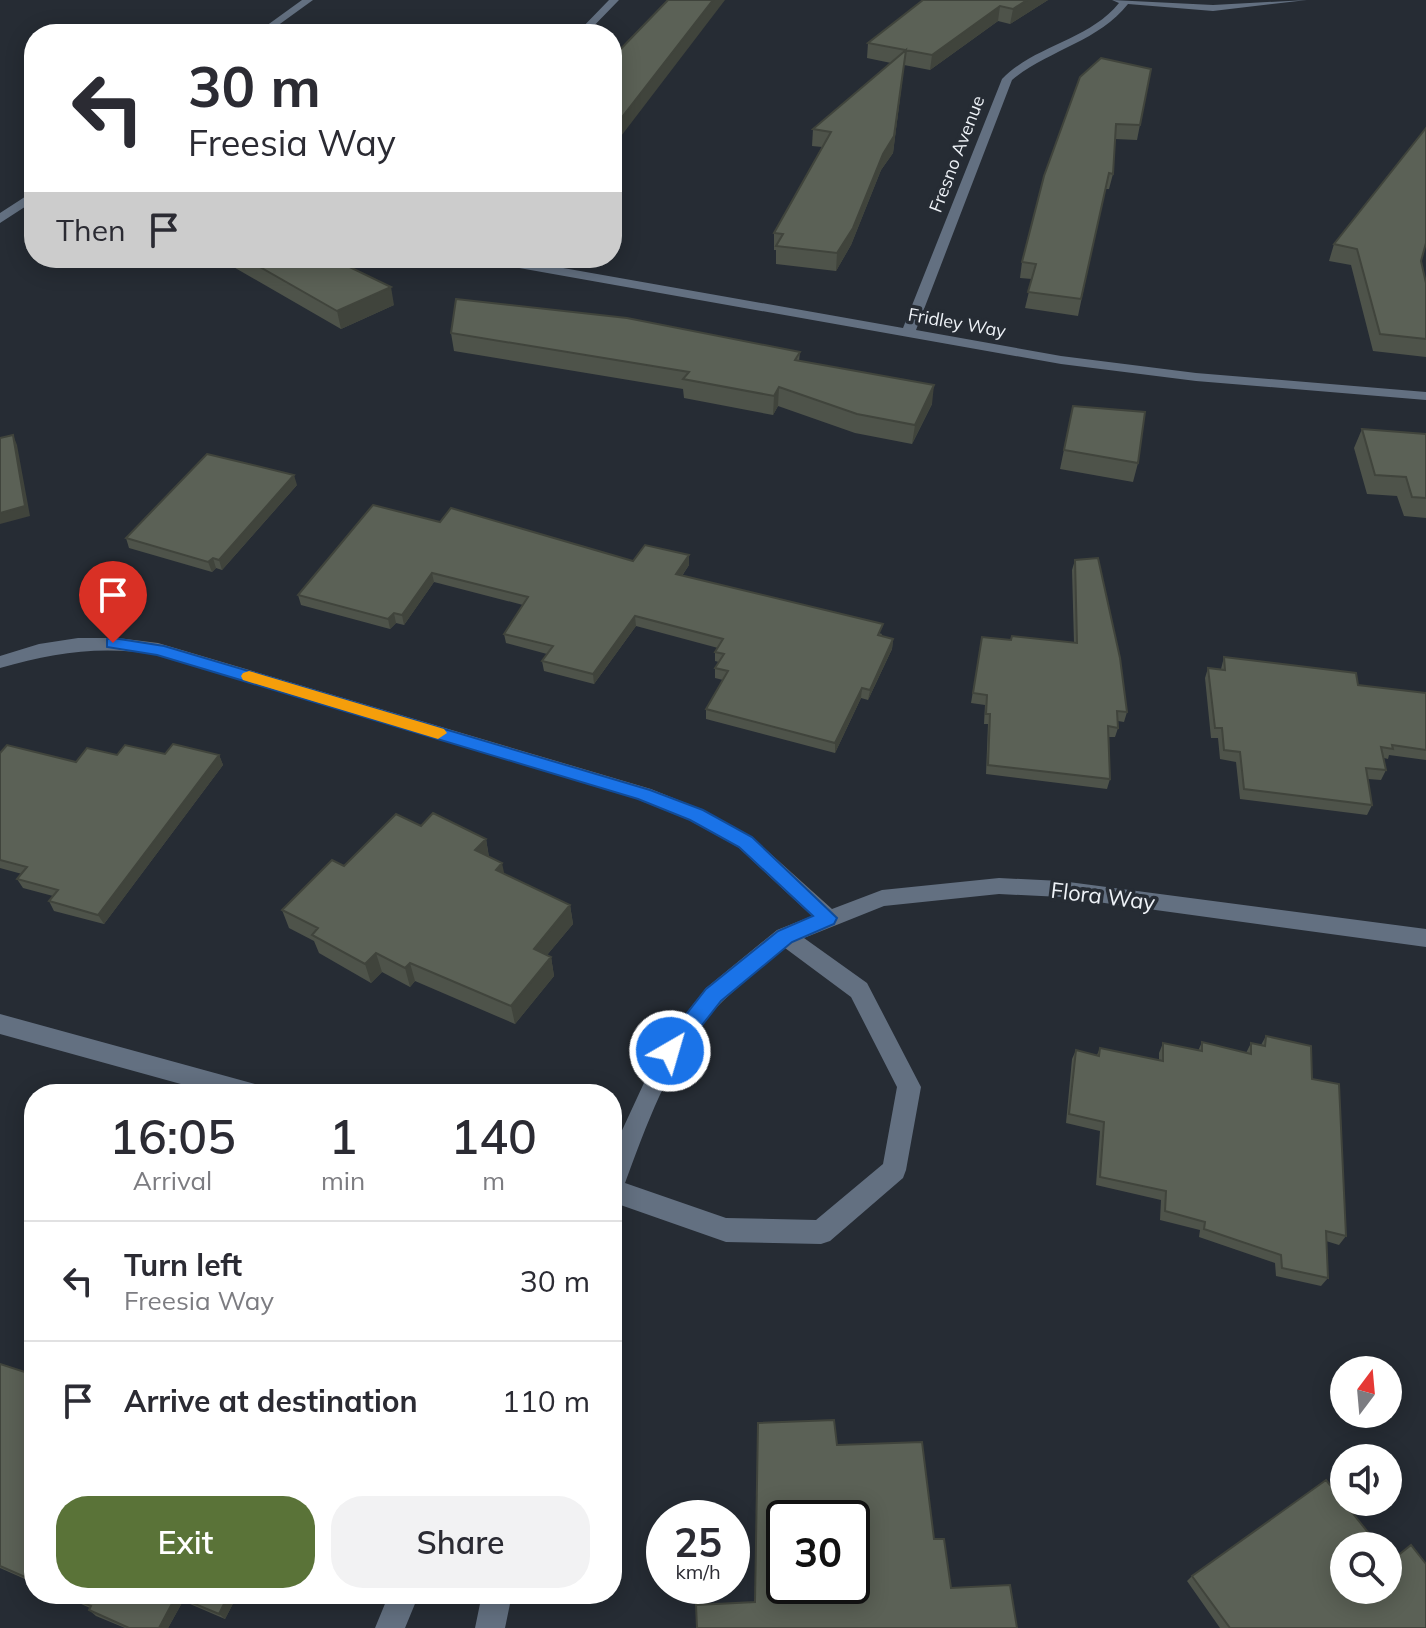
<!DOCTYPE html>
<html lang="en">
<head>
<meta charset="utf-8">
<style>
	:root { --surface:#fff; --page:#f2f2f3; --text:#2b2b33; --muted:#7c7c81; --line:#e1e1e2; --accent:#5a7338 }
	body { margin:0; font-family:Mulish,sans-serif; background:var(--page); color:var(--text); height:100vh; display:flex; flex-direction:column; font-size:30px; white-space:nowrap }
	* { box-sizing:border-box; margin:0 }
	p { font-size:26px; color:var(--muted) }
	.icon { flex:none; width:44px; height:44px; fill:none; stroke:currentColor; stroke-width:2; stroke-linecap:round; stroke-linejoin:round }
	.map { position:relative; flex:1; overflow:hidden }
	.sheet { position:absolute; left:24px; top:1084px; width:598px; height:520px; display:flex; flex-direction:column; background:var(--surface); border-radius:32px; box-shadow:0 4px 20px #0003 }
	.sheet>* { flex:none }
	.top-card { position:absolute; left:24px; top:24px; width:598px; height:244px; border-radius:32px; box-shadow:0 4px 20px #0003; background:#fff; color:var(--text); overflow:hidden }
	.needle { width:52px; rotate:16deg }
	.tools { position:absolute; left:1330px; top:1356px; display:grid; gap:16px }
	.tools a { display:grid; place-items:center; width:72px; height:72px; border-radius:50%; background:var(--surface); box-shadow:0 4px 20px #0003; font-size:40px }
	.speed { position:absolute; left:646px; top:1500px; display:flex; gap:16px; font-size:40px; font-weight:700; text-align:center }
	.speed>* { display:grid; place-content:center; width:104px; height:104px; border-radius:50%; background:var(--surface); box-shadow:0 4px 20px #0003; line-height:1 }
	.speed small { font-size:20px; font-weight:400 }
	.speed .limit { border:4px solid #111; border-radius:12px; background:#fff; color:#111 }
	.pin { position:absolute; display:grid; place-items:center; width:68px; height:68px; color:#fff; margin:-82px -34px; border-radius:50% 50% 50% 0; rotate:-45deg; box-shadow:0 0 8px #0007 }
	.pin .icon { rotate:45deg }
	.me { position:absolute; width:88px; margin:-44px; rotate:38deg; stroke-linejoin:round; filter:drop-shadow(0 0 6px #0008) }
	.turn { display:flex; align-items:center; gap:28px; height:168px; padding:0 32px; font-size:36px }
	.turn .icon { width:104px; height:104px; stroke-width:2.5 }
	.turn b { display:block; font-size:56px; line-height:68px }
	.then { display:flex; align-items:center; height:76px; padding:0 32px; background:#0003; gap:16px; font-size:30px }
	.eta { display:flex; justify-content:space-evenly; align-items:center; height:136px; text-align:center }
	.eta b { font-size:48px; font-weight:600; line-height:56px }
	.button { display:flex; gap:16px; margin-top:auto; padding:16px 32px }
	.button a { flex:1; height:92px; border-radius:32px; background:var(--accent); color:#fff; font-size:32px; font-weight:600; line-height:92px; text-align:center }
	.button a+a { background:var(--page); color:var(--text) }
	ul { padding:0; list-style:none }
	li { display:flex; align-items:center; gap:24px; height:120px; padding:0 32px; border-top:2px solid var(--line) }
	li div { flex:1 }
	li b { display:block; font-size:30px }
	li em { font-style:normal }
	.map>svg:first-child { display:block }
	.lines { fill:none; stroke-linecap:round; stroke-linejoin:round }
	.minor { fill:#637081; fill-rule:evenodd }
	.wall { fill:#4e534a }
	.shaded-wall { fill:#40443c }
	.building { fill:#5b6156; stroke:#40443c; stroke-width:2; fill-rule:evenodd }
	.route { fill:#1a73e8; stroke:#114b97; stroke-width:2 }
	.slow { fill:#f59e0b }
	.labels { text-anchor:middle; stroke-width:7; stroke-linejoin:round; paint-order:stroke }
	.far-street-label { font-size:18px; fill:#eef2f7; stroke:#262c34 }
	.street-label { font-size:22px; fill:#eef2f7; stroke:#262c34 }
</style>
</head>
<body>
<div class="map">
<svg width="1426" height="1628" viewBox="0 0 1426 1628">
	<rect width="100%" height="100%" fill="#262c34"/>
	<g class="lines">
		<path class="minor" d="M302 0H313L266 34H255Z
			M609 0H619L586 34H576Z
			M1112 0 1213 5 1307 0 1213 11 1128 4C1098 42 1048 50 1012 80L916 330 1061 356 1196 373 1426 392V400L1196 381 1061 364 485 262 479 258H507L903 328 1002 79C1035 45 1088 41 1119 3Z
			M34 191V201L0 223V213Z
			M78 638H118L158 643 651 789 703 810 752 837 832 909 882 890 999 878 1061 881 1426 929V947L1061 897 999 894 884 906 804 938 867 983 921 1087 906 1170 903 1178 830 1241 821 1244 726 1242 612 1202V1152L662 1044 706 988 777 930 812 916 738 847 689 820 637 799 157 655C101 645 54 653 0 668V656L39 644ZM785 948 851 997 897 1087 883 1164 816 1220 726 1218 625 1183C649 1119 673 1048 724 1000 743 982 765 965 785 948Z
			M0 1014 255 1084 263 1087 267 1094H217L0 1034Z
			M389 1594H419L405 1628H375Z
			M482 1594H512L505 1628H475Z"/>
	</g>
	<path class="wall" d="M923 0H1048L1010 24 998 21 930 70 904 65 893 153 881 170 851 245 836 271 776 264V250H774V233L822 147 812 146 813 129 891 63 867 58 868 43Z
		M1151 69 1137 140 1115 139 1113 174 1109 189H1105L1078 316 1025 308 1032 279 1020 278 1022 262Z
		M1334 244 1421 261 1426 283V357L1373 351 1351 265 1329 261Z
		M218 258H331L394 305 341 329Z
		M451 333 800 352 799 361 932 404 912 444 855 433 778 406 773 415 684 398 683 389 454 351Z
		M1073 406 1138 463 1133 482 1060 469Z
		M1362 429 1426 434V518L1404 516 1397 496 1367 494 1354 448Z
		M297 485 222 570 216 568 212 572 129 548 126 538Z
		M440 522 633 561 689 555V565L682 576 882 634 881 636 893 639 892 649 868 700 861 698 835 753 706 719V709L723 680 715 678V668L719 662 715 661V652L718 648 636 626 594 684 544 671 542 661 547 654 506 643 504 634 523 605 434 582 404 625 396 623 390 629 301 605 298 595Z
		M1075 560 1127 712 1124 722 1118 721V728L1115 737H1109L1110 779 1107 789 986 774 988 724H984L985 705 971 703 982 637 1011 640 1074 643 1072 570Z
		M1224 657 1358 685 1426 693V760L1389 755 1388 759 1384 758 1386 770 1381 780 1368 779 1372 805 1367 815 1240 799 1236 762 1220 759 1218 738H1211L1205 678 1208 668 1221 669Z
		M0 753 76 762 117 755H219L223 765 104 924 54 911 49 901 53 896 23 888 17 879 22 874 0 868Z
		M421 826 486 839 489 857 504 874 570 905 573 924 547 955 551 957 554 976 515 1024 415 981 410 987 382 972 371 983 319 953 314 941 289 928 282 910 344 866Z
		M1266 1036 1312 1079 1346 1236 1339 1245 1326 1241 1328 1278 1321 1286 1276 1276 1275 1263 1199 1237 1200 1230 1160 1220 1161 1200 1096 1185 1100 1131 1066 1123 1072 1059 1076 1050 1097 1055 1100 1048 1159 1061V1053L1163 1043 1198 1051 1202 1042 1246 1053 1251 1043 1261 1045Z
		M0 1364 31 1374 34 1370V1583L0 1568Z
		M1391 1561 1426 1628H1220L1187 1581 1192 1576Z
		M59 1594H238L225 1619 183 1601 168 1628H125L96 1616 89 1610 90 1608Z"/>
	<path class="shaded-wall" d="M713 0H725L612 148V130Z
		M1027 0H1048L1010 24 1013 9Z
		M1000 6 998 21 930 70 932 55Z
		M904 66 893 153 881 170 851 245 836 271 837 253Z
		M391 287 394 305 341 329 337 311Z
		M934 385 932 404 912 444 915 425Z
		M779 387 778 406 773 415 774 396Z
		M13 435 17 445 30 516 0 524V513Z
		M294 475 297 485 222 570 219 560Z
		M689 555V565L676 584V574Z
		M213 558 216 568 212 572 208 562Z
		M432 573 434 582 404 625 402 615Z
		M394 613 396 623 390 629 388 619Z
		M635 616 636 626 594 684 593 674Z
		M893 639 892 649 868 700 870 690Z
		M862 688 861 698 835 753V743Z
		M219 755 223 765 104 924 98 915Z
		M486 839 489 858 475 850Z
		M502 863 506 882 496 870Z
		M570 905 573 924 537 967 534 949Z
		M376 953 382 972 371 983 365 964Z
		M551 957 554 976 515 1024 511 1006Z
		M410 963 415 981 410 987 405 968Z
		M229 1594H238L225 1619 219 1614Z
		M176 1596 183 1601 168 1628H159Z"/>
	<path class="building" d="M668 0H713L612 130V58Z
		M923 0H1027L1013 9 1000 6 932 55 868 43Z
		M906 50 894 136 883 154 853 228 837 253 776 246 783 234 774 233 831 132 813 129Z
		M1101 58 1151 69 1140 125 1116 124 1113 174 1109 173 1081 299 1028 292 1036 264 1022 262 1044 176 1080 77Z
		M1426 128V243L1421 261 1426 283V339L1380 334 1357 249 1334 244Z
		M244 258H331L391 287 337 311Z
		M456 299 627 318 800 352 795 360 934 385 915 425 857 414 779 387 774 396 683 379 689 372 451 333Z
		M1073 406 1145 412 1138 463 1064 450Z
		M1362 429 1426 434V498L1412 497 1406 477 1375 475Z
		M13 435 25 506 0 513V438Z
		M207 454 294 475 219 560 213 558 208 562 126 538Z
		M373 505 440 522 451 508 633 561 645 545 689 555 676 574 883 624 878 635 893 639 870 690 862 688 835 743 706 709 728 671 715 668 724 654 715 652 723 639 635 616 593 674 542 661 553 646 504 634 528 597 432 573 402 615 394 613 388 619 298 595Z
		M1098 558 1120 658 1127 712 1117 711 1118 728 1108 726 1110 779 988 765 990 714H986L987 695 973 693 982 637 1011 640 1012 636 1077 643 1075 560Z
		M1224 657 1356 673 1358 685 1426 693V750L1392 745 1393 749 1381 747 1386 770 1366 768 1372 805 1244 789 1240 752 1224 750 1222 728H1215L1208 668 1225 670Z
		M173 744 219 755 98 915 49 901 58 890 17 879 27 867 0 860V753L7 745 76 762 87 748 117 755 125 745 165 754Z
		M433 813 486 839 475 850 502 863 496 870 570 905 534 949 551 957 511 1006 410 963 405 968 376 953 365 964 312 935 318 928 282 910 332 860 344 866 396 814 421 826Z
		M1266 1036 1311 1046 1312 1079 1339 1084 1346 1236 1326 1231 1328 1278 1282 1268 1281 1255 1204 1229 1205 1222 1165 1211 1166 1191 1100 1177 1104 1122 1069 1114 1076 1050 1099 1056 1100 1048 1163 1061V1043L1202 1051V1042L1251 1054V1043L1265 1046Z
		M0 1364 31 1374 34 1370V1581L0 1566Z
		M834 1420 837 1445 922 1442 934 1539H944L951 1588 1010 1585 1017 1628H697L696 1605 755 1602 758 1423ZM784 1518H852V1586H784Z
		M1326 1480 1379 1546H1344V1590H1388V1557L1391 1561 1411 1545 1426 1564V1628H1230L1192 1576Z
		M63 1594H229L219 1614 176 1596 159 1628H129L89 1610 91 1606Z"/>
	<path class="route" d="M113 638 164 646 650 790 703 810 752 837 837 918 834 924 792 942 721 1001 677 1057 670 1060 662 1057 659 1051 662 1045 706 989 778 931 813 916 739 847 690 820 638 799 157 655 107 647V639Z"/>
	<path class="slow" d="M249 671 444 729 447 733 438 739 243 680 241 676 243 673Z"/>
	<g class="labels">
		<g class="far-street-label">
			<text transform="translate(957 154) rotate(-69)" y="6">Fresno Avenue</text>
			<text transform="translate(957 323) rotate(10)" y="6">Fridley Way</text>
		</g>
		<g class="street-label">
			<text transform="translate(1103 896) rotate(7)" y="8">Flora Way</text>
		</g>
	</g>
</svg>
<div class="tools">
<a><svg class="needle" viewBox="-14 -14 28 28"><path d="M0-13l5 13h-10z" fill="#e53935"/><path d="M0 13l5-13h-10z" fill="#7c7c81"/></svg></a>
<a><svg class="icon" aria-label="sound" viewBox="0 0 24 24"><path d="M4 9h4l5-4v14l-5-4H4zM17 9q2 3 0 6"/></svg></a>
<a><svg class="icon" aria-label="search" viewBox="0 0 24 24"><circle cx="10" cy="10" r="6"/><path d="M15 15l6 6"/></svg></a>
</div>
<div class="speed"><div>25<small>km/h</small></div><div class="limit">30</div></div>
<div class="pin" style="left:113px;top:643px;background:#d93025"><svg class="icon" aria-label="arrive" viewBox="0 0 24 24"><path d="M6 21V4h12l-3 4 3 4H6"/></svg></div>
<svg class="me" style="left:670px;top:1051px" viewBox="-20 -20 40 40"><circle r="17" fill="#1a73e8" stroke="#fff" stroke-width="3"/><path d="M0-11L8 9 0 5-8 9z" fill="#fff"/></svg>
<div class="top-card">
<div class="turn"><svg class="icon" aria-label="left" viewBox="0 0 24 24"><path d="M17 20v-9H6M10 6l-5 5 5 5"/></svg><div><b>30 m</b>Freesia Way</div></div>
<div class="then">Then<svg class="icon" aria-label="arrive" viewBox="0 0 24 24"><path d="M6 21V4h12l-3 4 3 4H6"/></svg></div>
</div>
<section class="sheet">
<div class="eta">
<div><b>16:05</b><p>Arrival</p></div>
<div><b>1</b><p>min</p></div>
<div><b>140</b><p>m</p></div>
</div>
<ul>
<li><svg class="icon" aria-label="left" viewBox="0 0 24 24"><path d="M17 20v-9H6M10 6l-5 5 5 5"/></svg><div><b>Turn left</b><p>Freesia Way</p></div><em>30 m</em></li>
<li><svg class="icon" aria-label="arrive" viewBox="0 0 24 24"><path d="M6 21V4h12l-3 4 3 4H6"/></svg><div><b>Arrive at destination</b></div><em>110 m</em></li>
</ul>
<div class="button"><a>Exit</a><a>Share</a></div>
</section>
</div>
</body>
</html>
